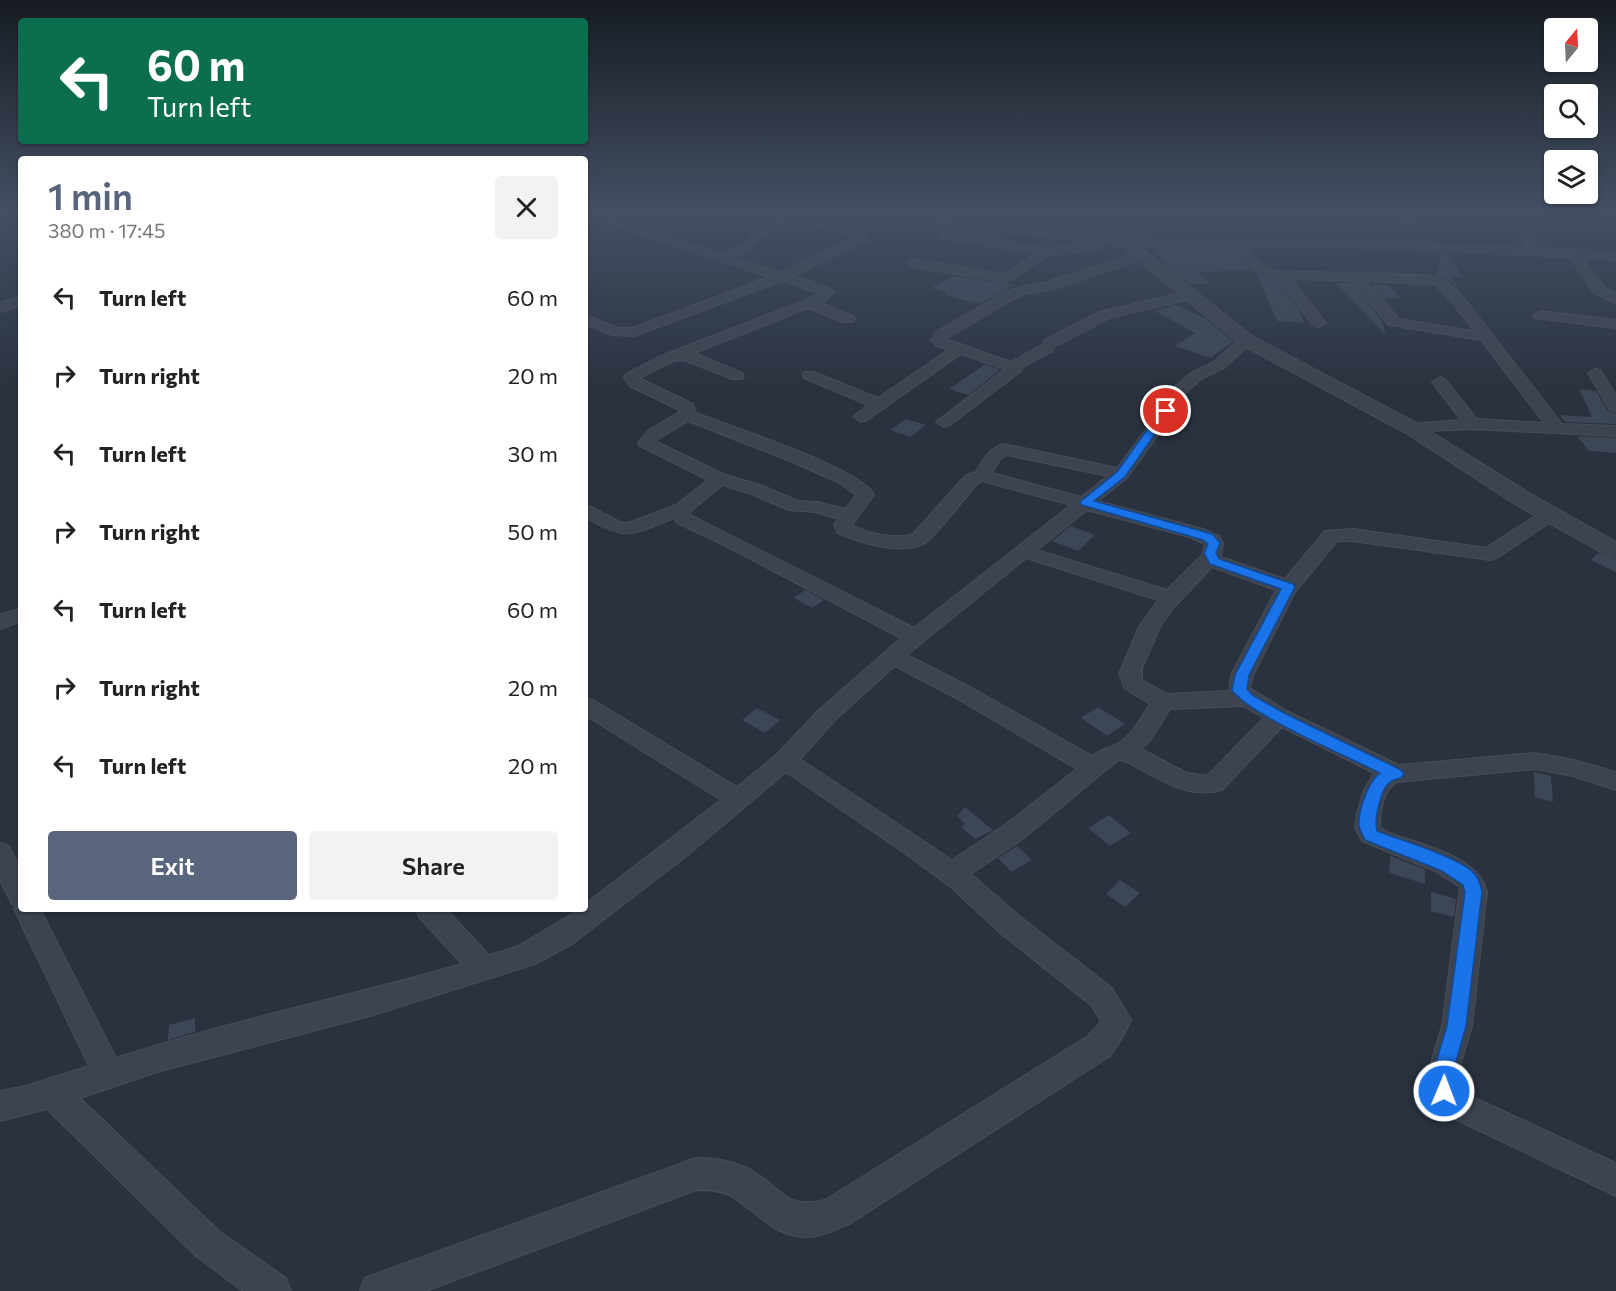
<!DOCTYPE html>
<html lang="en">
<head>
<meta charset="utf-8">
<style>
	:root { --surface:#fff; --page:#f2f2f2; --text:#222; --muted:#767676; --accent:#59657d }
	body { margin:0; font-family:Commissioner,sans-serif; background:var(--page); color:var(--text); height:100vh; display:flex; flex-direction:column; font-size:22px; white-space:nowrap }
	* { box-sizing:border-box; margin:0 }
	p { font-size:20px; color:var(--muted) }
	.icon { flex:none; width:33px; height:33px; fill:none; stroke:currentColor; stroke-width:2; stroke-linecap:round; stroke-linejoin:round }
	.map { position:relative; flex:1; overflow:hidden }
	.details { position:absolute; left:18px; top:156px; width:570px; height:756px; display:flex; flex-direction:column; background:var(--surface); border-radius:6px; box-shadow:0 2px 4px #0004 }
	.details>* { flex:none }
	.guide { position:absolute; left:18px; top:18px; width:570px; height:126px; border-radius:6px; box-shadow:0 2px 4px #0004; background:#0b6e4f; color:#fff; overflow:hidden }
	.needle { width:39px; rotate:18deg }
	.buttons { position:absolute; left:1544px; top:18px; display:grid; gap:12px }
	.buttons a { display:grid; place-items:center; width:54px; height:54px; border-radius:6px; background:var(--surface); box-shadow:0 2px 4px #0004; font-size:30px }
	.pin { position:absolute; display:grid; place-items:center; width:51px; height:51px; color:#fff; margin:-26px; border:3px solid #fff; border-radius:50%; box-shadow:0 2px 6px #0007 }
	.me { position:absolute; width:66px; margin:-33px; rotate:1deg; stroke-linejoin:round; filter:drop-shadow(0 0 4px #0008) }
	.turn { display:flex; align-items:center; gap:21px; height:126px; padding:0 30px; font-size:27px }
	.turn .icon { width:78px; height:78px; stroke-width:2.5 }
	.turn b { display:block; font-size:42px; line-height:51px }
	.round { display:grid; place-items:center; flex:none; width:63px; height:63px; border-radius:6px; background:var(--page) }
	.headline { display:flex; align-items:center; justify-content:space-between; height:102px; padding:0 30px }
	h1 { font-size:36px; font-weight:600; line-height:45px; color:var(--accent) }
	.primary-button { display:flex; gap:12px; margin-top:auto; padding:12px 30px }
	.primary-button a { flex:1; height:69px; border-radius:6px; background:var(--accent); color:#fff; font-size:24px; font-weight:600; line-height:69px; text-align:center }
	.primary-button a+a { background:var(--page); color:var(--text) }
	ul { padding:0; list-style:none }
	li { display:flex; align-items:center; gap:18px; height:78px; padding:0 30px }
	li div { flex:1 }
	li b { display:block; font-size:22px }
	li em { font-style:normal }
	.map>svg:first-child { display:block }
	.building { fill:#3c4655 }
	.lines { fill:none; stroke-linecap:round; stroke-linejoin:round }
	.minor-casing { stroke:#474d59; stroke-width:2 }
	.tertiary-casing { stroke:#474d59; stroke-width:2 }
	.minor { fill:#3d4450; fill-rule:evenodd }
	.tertiary { fill:#3d4450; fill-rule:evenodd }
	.route { fill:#1a73e8; stroke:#114b97; stroke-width:1.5 }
</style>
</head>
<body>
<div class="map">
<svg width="1616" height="1291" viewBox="0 0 1616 1291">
	<rect width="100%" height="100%" fill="#2a323f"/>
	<path class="building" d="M966 210H984L982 215 995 216 1009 222 960 216Z
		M1117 218H1142L1155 237H1132Z
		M949 226 1004 233 1001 238 954 231 948 235 949 241 936 239Z
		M1146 249H1234L1251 270 1199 272 1210 284H1190L1169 268 1154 249Z
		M1442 253 1448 254 1463 277 1450 276 1460 289 1447 277 1436 275Z
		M1257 275 1276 281 1299 310 1304 323 1277 321Z
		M953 276 1007 284 1014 285 979 304 945 295 948 293 931 288Z
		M1335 283H1351L1381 319 1386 335Z
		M1371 284 1388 285 1401 298H1384Z
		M1176 305 1206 319 1233 341 1211 358 1175 346 1195 333 1155 311Z
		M985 364 1000 370 968 395 949 389Z
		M1579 389 1596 391 1608 411 1616 414V424L1565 422 1560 415 1592 417Z
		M906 419 926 425 910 437 890 430Z
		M1577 436 1616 438V453L1589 451Z
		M1071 526 1095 535 1078 551 1052 541Z
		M1598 553 1616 560V572L1591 560Z
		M805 590 824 600 812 608 794 598Z
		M1098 707 1125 724 1107 736 1081 718Z
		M757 708 780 720 765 733 742 720Z
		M1534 772 1551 776 1553 802 1535 797Z
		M965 807 993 830 975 839 961 827 965 824 957 816Z
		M1109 815 1131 833 1110 846 1088 828Z
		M1017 846 1032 860 1011 872 998 858Z
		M1390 856 1425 869V884L1389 873Z
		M1120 880 1140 893 1125 907 1106 894Z
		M1431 892 1456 899 1454 917 1431 911Z
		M195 1018V1032L168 1040 169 1025Z"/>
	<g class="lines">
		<g class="minor-casing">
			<path id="minor" d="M603 210H616L609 216 720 253 742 246 757 228 771 219 800 210H811L807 216 864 233 868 238 866 241 793 276 830 288 834 293 821 303 853 316 855 319 853 322H843L808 308 694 353 742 373 744 376 742 379H732L684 360 674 361 639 378 693 404 696 413C727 425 863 469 874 495L852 525C868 534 895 539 913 534L966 475 976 472C983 460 989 448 1004 444L1117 468 1148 427 1171 390 1191 373 1214 362 1241 337H1251L1253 340 1251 343 1224 368 1201 379 1182 396 1163 428 1127 478 1098 501 1203 529 1219 536 1223 543 1221 557 1285 579 1325 531 1353 529 1486 548 1543 511H1555L1558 515 1555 519 1497 558 1490 560 1353 541H1337L1295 592 1253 675 1250 688 1287 711 1399 765 1535 753 1574 760 1616 772V790L1573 776 1535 769 1397 782C1383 789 1380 812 1380 827L1389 833C1420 844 1479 856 1487 892L1472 1026 1456 1079 1463 1090 1477 1099 1616 1163V1196L1455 1119 1441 1110 1433 1101 1426 1079 1442 1026 1460 887 1435 871 1362 841 1355 827 1357 813 1364 790 1374 773 1282 727 1222 790C1184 801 1154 774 1122 760H1118L1024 838 971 874 1018 915 1112 988 1131 1020 1121 1040 1110 1056 851 1223C837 1229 822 1237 806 1237 773 1238 755 1208 729 1195 719 1190 706 1190 696 1190L426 1291H360L365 1278 378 1273 696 1158C715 1158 734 1161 751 1170 781 1187 784 1210 825 1200L1088 1036 1101 1022 1092 1006 998 931 952 888 903 852 786 772 689 854 572 944 535 964 370 1016 157 1072 80 1098 220 1232 286 1278 291 1291H243L196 1256 47 1109 0 1121V1091L26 1086 89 1066 14 909 16 905 12 904 0 880V843L9 846 21 869V909H40L116 1058C229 1021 347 997 462 964L419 917 416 909H446L489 955C499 952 511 950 520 945 533 938 577 909 585 909V904L721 800 585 715V698L593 700 737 787 777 754 819 710 901 638 718 542 677 523 674 518C630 535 627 542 585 517V504L620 522 628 523 676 505 708 480 640 446 638 443 649 430 681 411 630 386 624 377 626 374 666 354 811 298 818 293 782 281 634 336 612 335 585 324V315L619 328H633L769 277 596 219V215ZM797 220 855 237 780 272 733 257 750 252 760 238 772 228 786 221ZM688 421 790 461 838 482 856 495 845 509 817 502 798 501 763 486 723 474 655 441ZM1007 455 1108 476 1081 497 992 473 1001 458ZM982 481 1071 505 914 628 690 515 691 511 722 485 751 494 789 510 816 512 838 519 834 525 838 533C861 543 900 556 925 543 935 537 968 494 978 483ZM1087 510 1189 537 1205 544 1202 555 1167 590 1037 550ZM1026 558 1158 600 1139 627 1119 674 1125 689 1150 704C1141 718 1133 733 1119 743 1110 748 1101 749 1092 756L972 688 907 655ZM1212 567 1276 590 1231 675 1229 691 1167 694 1142 680V668L1160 627 1174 607ZM895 666 956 698 1077 769 1006 824 952 860 800 759 835 720ZM1243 706 1264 718 1207 776 1187 773 1141 749 1150 741 1170 709Z
				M875 210H895L1129 239H1353L1525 248 1518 224 1520 222H1528L1537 248 1616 252V260L1582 258 1604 287 1616 294V303L1594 293 1570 257 1353 247H1247L1260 264 1275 271 1427 275 1445 279 1463 297 1562 424 1616 426V436L1472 429 1407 432 1405 429 1407 426 1413 424 1461 420 1432 382 1440 377 1445 379 1477 419 1544 423 1481 340 1389 325 1352 281 1291 279 1326 323 1319 327 1314 326 1277 279C1256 278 1246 262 1235 247H1126L880 215 876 214ZM1366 281 1436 285 1453 303 1474 331 1399 319Z
				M1325 210 1425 219 1431 222 1425 225 1328 216 1322 213Z
				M954 233 1046 248 1095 243 1101 247 1095 251 1049 255 1007 282 912 267 906 263 912 259 1005 274 1035 254 950 239V235Z
				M1141 251 1145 252V258L1051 290 1026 294 1013 299 946 339 1011 362 1042 345 1045 340 1099 312 1190 291 1197 295 1195 298 1109 318 1055 346 1052 351 1023 367 1021 371 950 425 944 427 936 422 1005 369 961 354 867 420 861 422 853 417 868 405 804 378 802 375 804 372H814L878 398 948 350 937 346 931 340 937 331 1003 293 1024 286 1044 283Z
				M21 296V305L0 312V303Z
				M1540 311 1616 320V328L1535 318 1533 315Z
				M1595 369 1600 370 1616 395V412L1610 410 1588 373Z
				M21 608V621L0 629V615Z"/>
		</g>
		<g class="tertiary-casing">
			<path id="tertiary" d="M1094 210H1107L1131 240 1252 336 1420 425 1529 493 1616 542V558L1608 556 1513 503 1406 433 1240 344 1121 246Z"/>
		</g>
		<use href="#minor" class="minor"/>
		<use href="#tertiary" class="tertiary"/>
	</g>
	<linearGradient id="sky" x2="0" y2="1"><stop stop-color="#171c23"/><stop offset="0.54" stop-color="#444f63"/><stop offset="1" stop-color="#444f63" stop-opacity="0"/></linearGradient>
	<rect width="1616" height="391" fill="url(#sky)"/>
	<path class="route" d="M1162 409 1171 411 1125 477 1094 501 1212 534 1220 543 1216 553 1219 559 1293 584 1295 587 1249 675 1247 689 1252 695 1284 713 1401 770 1404 774 1401 778C1397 779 1391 780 1388 784 1380 792 1374 820 1377 831 1403 841 1445 853 1468 868 1477 874 1480 882 1482 892L1466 1026 1451 1079 1454 1091 1451 1097 1444 1100 1437 1097 1431 1079 1447 1026 1465 892 1463 885 1442 871 1365 840C1363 835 1360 831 1359 826 1358 811 1368 782 1380 773 1349 757 1249 715 1232 690L1235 675 1281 589 1210 564 1204 553 1208 544 1203 540 1082 505 1080 502 1117 472Z"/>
</svg>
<div class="buttons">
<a><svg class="needle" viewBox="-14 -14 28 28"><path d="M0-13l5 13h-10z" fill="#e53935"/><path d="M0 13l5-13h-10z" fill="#767676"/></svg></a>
<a><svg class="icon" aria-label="search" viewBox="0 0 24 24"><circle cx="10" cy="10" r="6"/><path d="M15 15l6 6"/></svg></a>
<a><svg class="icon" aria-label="layers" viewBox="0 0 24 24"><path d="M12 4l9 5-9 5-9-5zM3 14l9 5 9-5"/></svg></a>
</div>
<div class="pin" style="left:1166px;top:411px;background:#d93025"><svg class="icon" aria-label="arrive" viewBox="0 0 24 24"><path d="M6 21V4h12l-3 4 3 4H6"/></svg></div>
<svg class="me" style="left:1444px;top:1091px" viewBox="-20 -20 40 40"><circle r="17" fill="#1a73e8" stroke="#fff" stroke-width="3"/><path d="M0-11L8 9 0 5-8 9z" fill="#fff"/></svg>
<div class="guide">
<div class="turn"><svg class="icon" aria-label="left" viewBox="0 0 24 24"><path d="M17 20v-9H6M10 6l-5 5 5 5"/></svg><div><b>60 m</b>Turn left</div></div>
</div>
<section class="details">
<div class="headline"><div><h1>1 min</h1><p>380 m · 17:45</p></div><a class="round"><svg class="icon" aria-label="close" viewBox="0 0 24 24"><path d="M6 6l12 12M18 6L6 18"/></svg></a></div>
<ul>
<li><svg class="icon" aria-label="left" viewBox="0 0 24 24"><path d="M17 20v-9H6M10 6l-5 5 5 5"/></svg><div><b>Turn left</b></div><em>60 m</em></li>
<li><svg class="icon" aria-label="right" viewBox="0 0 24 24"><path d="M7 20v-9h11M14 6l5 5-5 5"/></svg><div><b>Turn right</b></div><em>20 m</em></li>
<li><svg class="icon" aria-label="left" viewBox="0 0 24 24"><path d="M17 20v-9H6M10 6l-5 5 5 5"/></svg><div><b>Turn left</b></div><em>30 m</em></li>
<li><svg class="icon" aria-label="right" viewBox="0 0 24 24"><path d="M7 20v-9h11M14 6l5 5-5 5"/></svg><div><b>Turn right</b></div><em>50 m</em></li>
<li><svg class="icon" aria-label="left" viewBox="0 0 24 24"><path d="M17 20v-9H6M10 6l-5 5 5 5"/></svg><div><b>Turn left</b></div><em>60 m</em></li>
<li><svg class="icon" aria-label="right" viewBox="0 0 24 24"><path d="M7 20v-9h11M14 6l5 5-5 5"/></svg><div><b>Turn right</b></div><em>20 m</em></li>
<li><svg class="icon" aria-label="left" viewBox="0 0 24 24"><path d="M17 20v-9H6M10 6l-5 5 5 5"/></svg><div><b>Turn left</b></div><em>20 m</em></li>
</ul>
<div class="primary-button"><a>Exit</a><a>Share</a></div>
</section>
</div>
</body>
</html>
